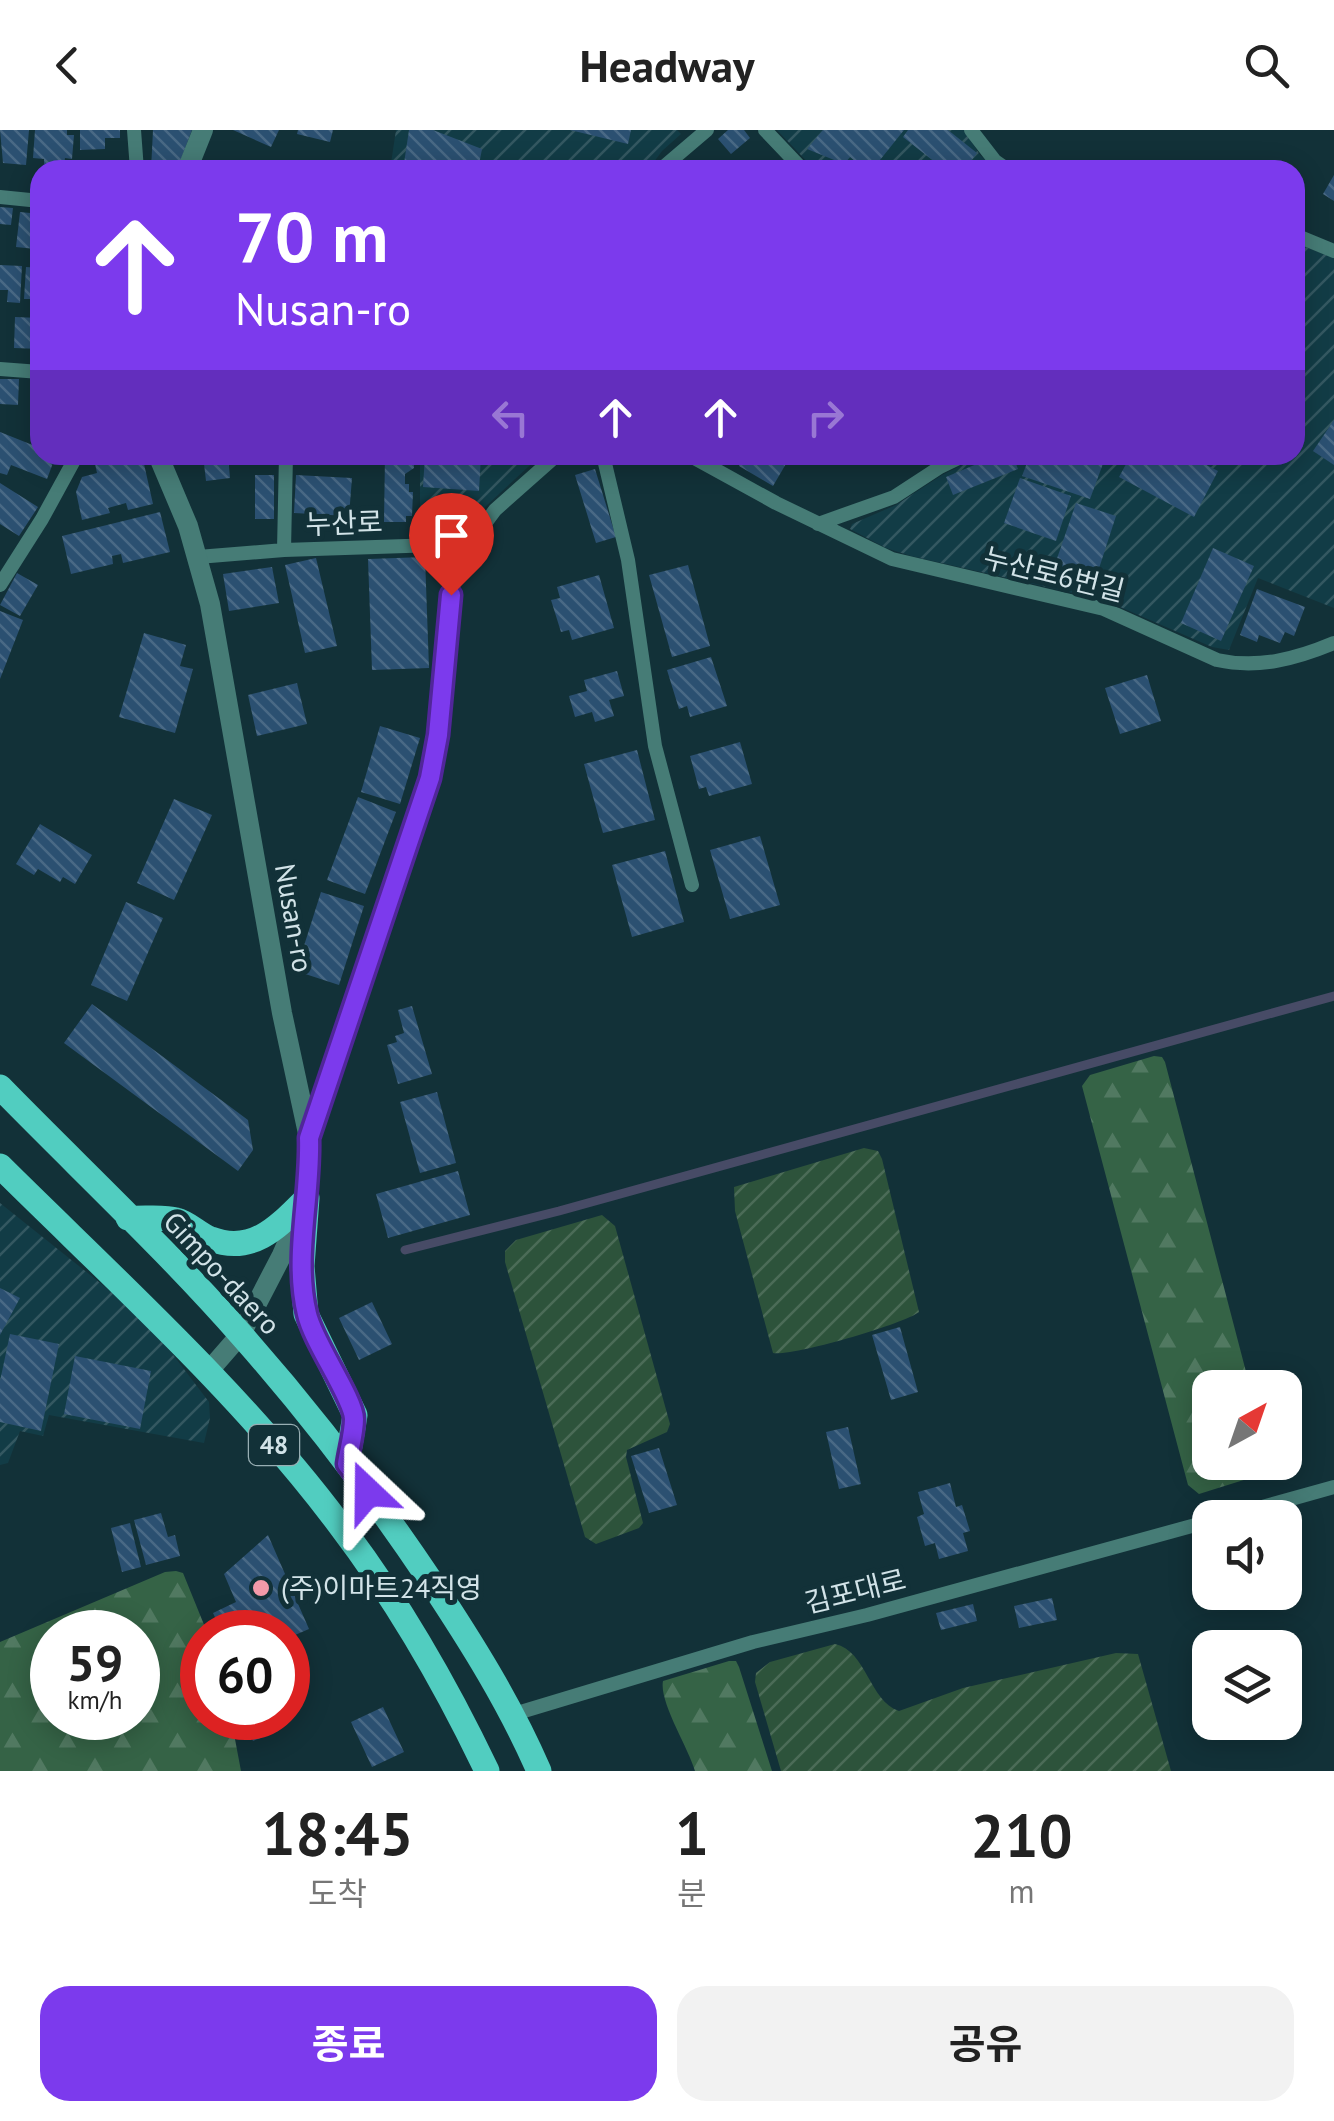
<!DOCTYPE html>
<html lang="ko">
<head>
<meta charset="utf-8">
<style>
	:root { --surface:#fff; --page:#f2f2f2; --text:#222; --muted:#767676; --accent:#7c3aed }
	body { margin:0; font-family:"PT Sans","Noto Sans KR",sans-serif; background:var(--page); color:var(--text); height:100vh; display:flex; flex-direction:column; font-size:38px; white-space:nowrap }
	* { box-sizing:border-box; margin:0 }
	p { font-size:32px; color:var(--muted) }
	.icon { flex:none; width:55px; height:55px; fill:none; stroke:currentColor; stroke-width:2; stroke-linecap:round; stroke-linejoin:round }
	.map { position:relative; height:1641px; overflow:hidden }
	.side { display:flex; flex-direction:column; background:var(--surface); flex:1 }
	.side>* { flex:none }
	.hud { position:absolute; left:30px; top:30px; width:1275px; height:305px; border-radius:30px; box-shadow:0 5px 25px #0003; background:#7c3aed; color:#fff; overflow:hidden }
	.needle { width:65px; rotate:40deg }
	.fabs { position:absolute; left:1192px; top:1240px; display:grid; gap:20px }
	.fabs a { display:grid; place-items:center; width:110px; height:110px; border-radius:20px; background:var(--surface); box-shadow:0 5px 25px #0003; font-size:50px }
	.speed { position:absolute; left:30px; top:1480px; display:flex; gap:20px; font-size:50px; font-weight:700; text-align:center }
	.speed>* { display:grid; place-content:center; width:130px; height:130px; border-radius:50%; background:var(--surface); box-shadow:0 5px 25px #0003; line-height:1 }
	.speed small { font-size:25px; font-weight:400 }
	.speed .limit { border:15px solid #d22; background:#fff; color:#111 }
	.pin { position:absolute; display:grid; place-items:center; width:85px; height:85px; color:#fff; margin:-102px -42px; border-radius:50% 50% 50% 0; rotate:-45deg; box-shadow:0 0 10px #0007 }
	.pin .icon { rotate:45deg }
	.me { position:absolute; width:110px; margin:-55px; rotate:337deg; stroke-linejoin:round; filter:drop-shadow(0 0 8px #0008) }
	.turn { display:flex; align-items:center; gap:35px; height:210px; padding:0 40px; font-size:45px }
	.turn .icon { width:130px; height:130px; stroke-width:2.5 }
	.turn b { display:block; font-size:70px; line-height:85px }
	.lanes { display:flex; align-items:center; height:95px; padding:0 40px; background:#0003; justify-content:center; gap:50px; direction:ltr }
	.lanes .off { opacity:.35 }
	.eta { display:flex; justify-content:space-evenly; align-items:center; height:170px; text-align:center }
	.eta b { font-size:60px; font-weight:700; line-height:70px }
	.cta { display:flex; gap:20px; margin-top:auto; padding:20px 40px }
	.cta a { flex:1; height:115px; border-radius:30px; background:var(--accent); color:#fff; font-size:40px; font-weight:700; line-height:115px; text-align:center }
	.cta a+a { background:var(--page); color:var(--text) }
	header { display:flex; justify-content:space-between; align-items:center; height:130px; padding:0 40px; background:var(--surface); font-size:45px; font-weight:700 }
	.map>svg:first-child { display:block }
	.industrial { fill:url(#industrial-furrows) }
	.forest { fill:url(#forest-firs); fill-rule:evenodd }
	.garden { fill:url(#garden-furrows) }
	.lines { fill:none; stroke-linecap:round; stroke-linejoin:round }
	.stream { stroke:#474b66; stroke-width:9 }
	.building { fill:url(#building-back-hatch) }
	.service { stroke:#467c76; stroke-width:14 }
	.minor { stroke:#467c76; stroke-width:20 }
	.primary { stroke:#51cdc0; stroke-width:25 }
	.route-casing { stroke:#51269a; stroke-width:25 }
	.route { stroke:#7c3aed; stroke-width:18 }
	.poi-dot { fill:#f39aa9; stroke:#123138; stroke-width:4 }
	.labels { text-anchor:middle; stroke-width:10; stroke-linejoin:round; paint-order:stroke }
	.shield { fill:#123138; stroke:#98aeb3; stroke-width:2.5 }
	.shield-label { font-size:25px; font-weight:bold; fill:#d2e3e8 }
	.street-label { font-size:28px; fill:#d2e3e8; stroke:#123138 }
	.poi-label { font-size:28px; fill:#d2e3e8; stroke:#123138; text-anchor:start }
</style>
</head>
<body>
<header><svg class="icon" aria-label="back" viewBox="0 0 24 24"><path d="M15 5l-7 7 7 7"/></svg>Headway<svg class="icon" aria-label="search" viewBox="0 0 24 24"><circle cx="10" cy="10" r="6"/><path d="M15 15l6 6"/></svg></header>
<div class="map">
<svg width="1334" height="1641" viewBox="0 0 1334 1641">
	<defs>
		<pattern id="industrial-furrows" width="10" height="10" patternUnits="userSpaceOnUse" patternTransform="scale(2.5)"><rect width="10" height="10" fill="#123c46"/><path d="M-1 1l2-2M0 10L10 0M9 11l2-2" fill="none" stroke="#345861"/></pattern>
		<pattern id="forest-firs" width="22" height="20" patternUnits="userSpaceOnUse" patternTransform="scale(2.5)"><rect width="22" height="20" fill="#356346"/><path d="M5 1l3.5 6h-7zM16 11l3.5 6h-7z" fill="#517961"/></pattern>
		<pattern id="garden-furrows" width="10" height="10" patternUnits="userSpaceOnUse" patternTransform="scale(2.5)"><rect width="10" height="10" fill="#2d533b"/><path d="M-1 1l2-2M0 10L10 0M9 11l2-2" fill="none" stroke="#4b6c57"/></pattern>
		<pattern id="building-back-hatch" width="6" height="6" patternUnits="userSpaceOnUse" patternTransform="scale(2.5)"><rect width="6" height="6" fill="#2b5071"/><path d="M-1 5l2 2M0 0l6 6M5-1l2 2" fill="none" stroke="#496985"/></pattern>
	</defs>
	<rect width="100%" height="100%" fill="#123138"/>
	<path class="industrial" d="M396 0H677L681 4 662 21 648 40H390Z
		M777 0H964L980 25 996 40H815Z
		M1295 113 1334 128V478L1258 448 1229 520 1212 517 1104 470 911 426 886 418 850 399 852 394 896 375 942 345 982 325H1295Z
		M420 325H541L486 376 468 400 454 404 420 407Z
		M0 1073 124 1172 171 1222 209 1272 210 1288 204 1313 49 1285 43 1306 20 1301 8 1333 0 1335Z"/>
	<path class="forest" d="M1154 926 1162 927 1165 932 1250 1257 1210 1258V1332L1270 1333 1266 1343 1199 1364 1188 1355 1082 956 1090 945Z
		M176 1441 183 1443 207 1502H202V1588H231L241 1641H0V1512L165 1442ZM52 1502H138V1588H52Z
		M729 1531H736L739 1537 772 1641H695C688 1617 659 1572 663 1551Z"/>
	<path class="garden" d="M864 1018 878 1021 882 1029 919 1182C904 1194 791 1227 773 1223L735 1081 734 1057Z
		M602 1085 615 1096 670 1294 667 1302 627 1320 626 1327 643 1393 639 1398 596 1414 585 1407 505 1132V1121L516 1110Z
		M835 1514C867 1521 869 1571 899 1581L963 1558 1116 1523 1138 1524 1171 1641H781L755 1552 756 1543 770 1532Z"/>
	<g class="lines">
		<path class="stream" d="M405 1120 559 1081 1334 866"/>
	</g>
	<path class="building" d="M0 0H29L26 35 3 33Z
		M35 0H67V5H74L72 29 65 28 64 36 44 34V29L33 28Z
		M80 0H120V8H105V19L80 20Z
		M153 0H192L177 40H151Z
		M233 0H279L271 17Z
		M298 0H333L330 12 297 4Z
		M409 0H433L482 19 478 40H403Z
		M570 0H631L628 14Z
		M728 0H744L750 8 731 24 718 9Z
		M823 0H904L872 40H866L850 27 844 34 807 19Z
		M908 0H948L977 23 964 40H945L903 7Z
		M535 30 575 38V40H534Z
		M1334 45V71L1323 64Z
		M0 77 13 78 11 95 0 94Z
		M20 82 40 84 35 119 16 117Z
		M0 135 22 136 20 173 7 172 8 160H0Z
		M26 137 40 138V169H24Z
		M15 187 40 188V219L14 218Z
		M0 249H19L18 275 0 274Z
		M1334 290V335L1313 321Z
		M0 302 40 318V325H56L47 349 11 335 7 345 0 343Z
		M93 325H142L153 374 128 380 126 373 108 378 110 383 82 390 76 362 82 347 97 343Z
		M203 325H228L230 348 206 351Z
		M385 325H414V338L405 344V354H409V362H413L412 386H406V392H384Z
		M425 325H481L479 361 423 357Z
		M745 325H786L790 327 773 356 739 336Z
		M998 325H1012L1018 339 953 365 946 347Z
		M1030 325H1085L1104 331 1090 369 1022 346Z
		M1131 325H1187L1218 341 1194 387 1119 347Z
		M595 339 616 407 596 413 575 345Z
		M255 345H274V389H255Z
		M296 345 352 348 349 386 294 383Z
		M1020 348 1071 366 1056 411 1004 393Z
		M0 353 38 377 19 406 0 394Z
		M1076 373 1116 386 1091 463 1050 449Z
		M160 382 170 422 123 433 121 424 112 426 113 434 71 444 62 406Z
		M1213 418 1254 436 1221 511 1181 493Z
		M425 427 429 538 372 540 368 429Z
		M316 428 337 516 305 523 285 435Z
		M688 435 710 516 672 527 649 445Z
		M272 437 279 473 229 481 223 444Z
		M17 443 38 455 20 486 0 475Z
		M599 445 614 498 572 510 569 500 561 502 551 470 560 468 557 457Z
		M1257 459 1305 477 1294 506 1285 502 1280 513 1259 505 1257 512 1240 505Z
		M0 481 23 490 0 549Z
		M144 503 186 515 180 536 193 539 175 603 119 587Z
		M711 527 727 576 690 587 687 576 679 579 667 540Z
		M617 541 624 566 609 570 614 586 595 592 592 582 575 587 569 566 587 561 584 550Z
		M1147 545 1161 591 1120 604 1105 558Z
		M297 553 307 594 257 606 248 565Z
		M380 596 420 608 400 674 361 662Z
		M740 612 752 654 709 666 706 657 699 659 690 626Z
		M637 620 655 690 603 703 584 634Z
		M358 667 396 682 365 764 327 750Z
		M174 669 212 685 174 770 137 753Z
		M40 694 92 725 75 754 63 747 60 752 38 739 34 745 16 734Z
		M760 706 780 775 730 789 710 720Z
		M665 721 684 792 632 807 612 735Z
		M321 762 364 776 339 855 296 841Z
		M126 772 163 788 127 871 91 855Z
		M92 874 248 990 253 1020 238 1041 64 913Z
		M412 876 432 944 398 954 387 915 397 912 395 906 404 903 398 880Z
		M437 962 456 1033 420 1043 400 972Z
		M458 1041 470 1085 388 1108 376 1064Z
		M0 1158 20 1168 0 1205Z
		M372 1172 392 1214 359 1230 339 1188Z
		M900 1197 918 1262 891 1270 872 1205Z
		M10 1204 59 1214 41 1301 0 1292V1251Z
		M75 1226 151 1241 140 1299 64 1284Z
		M848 1297 861 1354 839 1359 826 1302Z
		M659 1318 677 1375 649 1383 631 1326Z
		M950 1353 956 1377 962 1375 970 1401 963 1403 968 1421 939 1429 935 1413 925 1416 917 1387 924 1384 918 1362Z
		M161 1383 168 1407 175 1405 180 1426 146 1435 134 1390Z
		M130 1393 141 1437 122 1442 111 1398Z
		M268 1405 309 1499 288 1508V1502H222L213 1483 236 1472 224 1444Z
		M1052 1468 1057 1490 1019 1498 1014 1476Z
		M973 1474 977 1491 941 1500 936 1483Z
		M383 1577 404 1622 372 1637 351 1592Z
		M243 1588H272L278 1601 253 1611Z"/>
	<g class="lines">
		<path class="service" d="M134 0 137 40
			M765 0 803 40
			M971 0 995 31 1008 40
			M660 40 707 0
			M0 67 40 71
			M1295 105 1334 121
			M0 239 40 242
			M603 325 628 430 655 616 692 755
			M689 325 776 373 892 429 1104 479 1217 530C1258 539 1296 529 1334 513
			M818 394 894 367 940 337 965 325
			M284 420 286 325
			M198 427 284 420 467 414
			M0 455 42 389 77 325
			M311 1003 431 648 438 605 451 465 460 427 495 380 557 325
			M1223 1388 1334 1357
			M514 1584 753 1512 867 1485 1210 1391"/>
		<path class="minor" d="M187 40 203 0
			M158 325 188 396 210 474 282 883 309 1008 307 1068 282 1125 241 1204 207 1243"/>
		<path class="primary" d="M0 957C81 1040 168 1121 244 1208 311 1284 373 1365 430 1450 471 1512 509 1572 539 1641
			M0 1036C116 1151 241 1263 339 1394 397 1470 446 1555 487 1641
			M307 1068 302 1136 306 1184 355 1285 347 1334
			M128 1088C143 1089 163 1086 176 1090 189 1093 199 1105 211 1109 253 1125 279 1096 307 1068"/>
	</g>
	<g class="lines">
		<g class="route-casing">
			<path id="route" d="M368 1362 347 1334C349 1320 354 1303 354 1289 354 1269 313 1212 307 1184 293 1127 311 1066 309 1008L430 648 438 605 451 465"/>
		</g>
		<use href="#route" class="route"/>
	</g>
	<circle class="poi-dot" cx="261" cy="1458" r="10"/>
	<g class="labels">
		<rect class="shield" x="249" y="1295" width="50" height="40" rx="8"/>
		<g class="shield-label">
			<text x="274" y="1324">48</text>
		</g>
		<g class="street-label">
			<text transform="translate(344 393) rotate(-2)" y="10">누산로</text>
			<text transform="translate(1054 444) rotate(14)" y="10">누산로6번길</text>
			<text transform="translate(294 788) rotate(80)" y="10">Nusan-ro</text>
			<text transform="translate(222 1143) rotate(47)" y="10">Gimpo-daero</text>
			<text transform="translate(855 1461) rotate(-14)" y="10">김포대로</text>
		</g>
		<g class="poi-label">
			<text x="281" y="1468">(주)이마트24직영</text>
		</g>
	</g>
</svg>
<div class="fabs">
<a><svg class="needle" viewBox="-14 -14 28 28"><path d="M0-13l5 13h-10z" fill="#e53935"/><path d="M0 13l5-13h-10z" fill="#767676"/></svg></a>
<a><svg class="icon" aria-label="sound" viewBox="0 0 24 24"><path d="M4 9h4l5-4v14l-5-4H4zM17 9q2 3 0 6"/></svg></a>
<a><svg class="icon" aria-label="layers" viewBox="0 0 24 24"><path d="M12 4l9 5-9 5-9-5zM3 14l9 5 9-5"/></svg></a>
</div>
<div class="speed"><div>59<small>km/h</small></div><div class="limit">60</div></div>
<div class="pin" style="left:451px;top:465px;background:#d93025"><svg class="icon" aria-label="arrive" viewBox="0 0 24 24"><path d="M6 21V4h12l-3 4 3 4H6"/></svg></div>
<svg class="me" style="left:368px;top:1362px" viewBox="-20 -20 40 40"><path d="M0-17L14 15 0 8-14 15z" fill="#7c3aed" stroke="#fff" stroke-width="4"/></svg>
<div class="hud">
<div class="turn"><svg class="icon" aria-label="ahead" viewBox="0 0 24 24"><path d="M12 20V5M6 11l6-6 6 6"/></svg><div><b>70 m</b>Nusan-ro</div></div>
<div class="lanes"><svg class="icon off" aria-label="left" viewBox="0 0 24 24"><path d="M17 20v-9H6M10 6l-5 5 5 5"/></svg><svg class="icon" aria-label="ahead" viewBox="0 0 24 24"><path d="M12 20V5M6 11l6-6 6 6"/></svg><svg class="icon" aria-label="ahead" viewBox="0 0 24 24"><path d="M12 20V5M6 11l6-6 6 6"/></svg><svg class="icon off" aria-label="right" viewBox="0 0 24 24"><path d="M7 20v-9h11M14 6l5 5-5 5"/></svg></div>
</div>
</div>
<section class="side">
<div class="eta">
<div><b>18:45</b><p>도착</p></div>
<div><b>1</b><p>분</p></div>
<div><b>210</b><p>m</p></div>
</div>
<div class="cta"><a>종료</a><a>공유</a></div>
</section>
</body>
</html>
